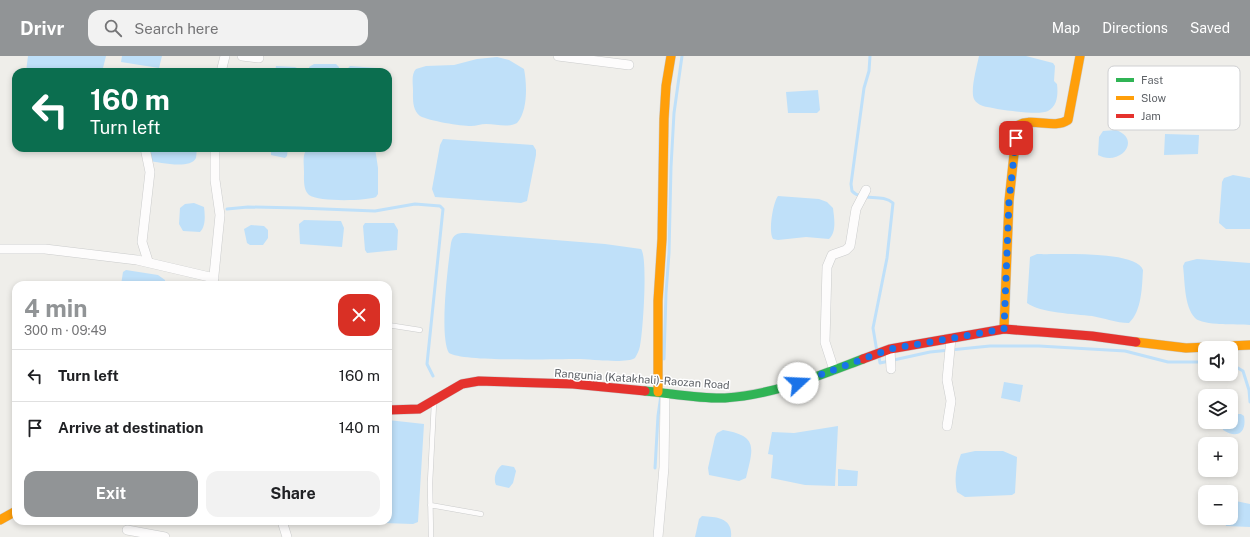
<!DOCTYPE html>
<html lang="en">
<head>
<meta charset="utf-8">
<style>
	:root { --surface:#fff; --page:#f2f2f2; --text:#202124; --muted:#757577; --line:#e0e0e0; --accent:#919496 }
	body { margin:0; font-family:"Public Sans",sans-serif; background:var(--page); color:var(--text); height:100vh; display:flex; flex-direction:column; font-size:15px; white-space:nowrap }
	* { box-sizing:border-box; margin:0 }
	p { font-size:13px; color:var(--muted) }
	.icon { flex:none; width:22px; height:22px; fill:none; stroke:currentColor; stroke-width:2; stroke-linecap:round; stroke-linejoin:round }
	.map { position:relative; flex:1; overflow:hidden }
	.sheet { position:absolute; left:12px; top:225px; width:380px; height:244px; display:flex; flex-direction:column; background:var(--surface); border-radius:12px; box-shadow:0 2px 6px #0003 }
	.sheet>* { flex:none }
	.banner { position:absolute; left:12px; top:12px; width:380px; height:84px; border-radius:12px; box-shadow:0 2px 6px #0003; background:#0b6e4f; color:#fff; overflow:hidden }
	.fabs { position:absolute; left:1198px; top:285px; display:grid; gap:8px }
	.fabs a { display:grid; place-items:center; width:40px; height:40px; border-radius:8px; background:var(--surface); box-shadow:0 2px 6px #0003; font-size:20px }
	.pin { position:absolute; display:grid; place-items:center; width:34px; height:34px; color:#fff; margin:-17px; border-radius:8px; box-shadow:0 2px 6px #0006 }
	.me { position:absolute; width:44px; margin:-22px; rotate:70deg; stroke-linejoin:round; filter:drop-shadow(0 0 3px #0008) }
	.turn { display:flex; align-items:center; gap:14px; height:84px; padding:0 12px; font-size:18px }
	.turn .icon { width:52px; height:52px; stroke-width:2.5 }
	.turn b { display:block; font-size:28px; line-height:34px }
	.round { display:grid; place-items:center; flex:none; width:42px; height:42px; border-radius:12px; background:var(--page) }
	.headline { display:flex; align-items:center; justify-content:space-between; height:68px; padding:0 12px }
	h1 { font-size:24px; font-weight:700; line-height:30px; color:var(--accent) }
	.action { display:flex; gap:8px; margin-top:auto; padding:8px 12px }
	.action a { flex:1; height:46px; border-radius:12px; background:var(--accent); color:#fff; font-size:16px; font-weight:700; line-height:46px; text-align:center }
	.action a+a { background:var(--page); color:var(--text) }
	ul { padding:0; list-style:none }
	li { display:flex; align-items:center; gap:12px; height:52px; padding:0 12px; border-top:1px solid var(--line) }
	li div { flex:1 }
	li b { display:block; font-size:15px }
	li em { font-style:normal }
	header { display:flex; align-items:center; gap:24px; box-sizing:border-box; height:56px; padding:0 20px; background:var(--accent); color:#fff }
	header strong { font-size:19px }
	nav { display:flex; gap:22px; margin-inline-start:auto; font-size:14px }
	.search { width:280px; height:36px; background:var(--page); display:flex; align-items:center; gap:10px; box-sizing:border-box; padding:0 14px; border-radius:12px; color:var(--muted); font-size:15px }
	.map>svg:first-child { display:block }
	.water { fill:#bfe0f9 }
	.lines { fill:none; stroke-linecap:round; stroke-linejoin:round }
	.stream { stroke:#bfe0f9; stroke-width:3 }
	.lane-casing { stroke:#cbcccc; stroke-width:5.5 }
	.street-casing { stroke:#cbcccc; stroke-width:10 }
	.fast-casing { stroke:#cacacb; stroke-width:10 }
	.slow-casing { stroke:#cacacb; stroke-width:10 }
	.jam-casing { stroke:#cacacb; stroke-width:10 }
	.lane { stroke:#fdfcfc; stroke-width:4.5 }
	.street { stroke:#fdfcfc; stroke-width:9 }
	.fast { stroke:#30b455; stroke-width:9 }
	.slow { stroke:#ff9f0a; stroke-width:9 }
	.jam { stroke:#e5322d; stroke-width:9 }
	.route { stroke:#1a73e8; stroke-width:7; stroke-dasharray:0 12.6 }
	.labels { text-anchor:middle; stroke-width:3; stroke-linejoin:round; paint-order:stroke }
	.street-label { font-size:11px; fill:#5f6368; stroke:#fff }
	.key { fill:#fff; stroke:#cfd0d2; stroke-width:1 }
	.key-label { font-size:11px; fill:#5f6368 }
</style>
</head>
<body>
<header>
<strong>Drivr</strong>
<div class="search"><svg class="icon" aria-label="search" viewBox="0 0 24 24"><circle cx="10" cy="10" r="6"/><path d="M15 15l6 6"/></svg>Search here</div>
<nav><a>Map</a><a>Directions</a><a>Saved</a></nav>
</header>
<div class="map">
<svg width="1250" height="481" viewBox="0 0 1250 481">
	<rect width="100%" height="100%" fill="#efeeea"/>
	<path class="water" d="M28 0H106L102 16H26Z
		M122 0H162L159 12 121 6Z
		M979 0H1026L1053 7 1055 10 1054 25 1057 28C1058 37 1058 50 1048 55 1039 60 994 53 983 50 980 49 975 46 974 43 970 34 977 10 979 0Z
		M497 1 509 4 524 13C527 28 528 55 517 67 507 72 497 68 486 68 481 68 476 70 471 70 461 70 429 65 420 60 412 54 413 43 413 34 413 28 411 18 416 13L426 10 454 9 477 3Z
		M314 8H336L339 11V16H309V11Z
		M276 10 295 11 299 13V16H275Z
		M350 10 377 12 382 16H344Z
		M818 34 820 54 817 57H788L786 36Z
		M1116 74C1143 84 1119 111 1098 99L1099 81 1103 75Z
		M1165 78 1199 79 1198 98 1164 99Z
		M443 83 533 89 536 94V99L527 145 521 147 435 141 432 133 440 89Z
		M148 92H197L196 102C190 114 159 106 148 105Z
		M271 92H288L287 100 285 102 271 99Z
		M307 92H375L378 112V138L376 141C366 145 318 146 309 139 303 134 304 123 304 116 304 107 302 100 307 92Z
		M1233 119 1250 122V173H1226L1219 167 1222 126 1224 122Z
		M778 140 819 143 827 146 833 152C834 161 837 176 829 183L806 181 778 184 773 183C768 176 773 146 778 140Z
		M194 147 204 151C205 159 206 170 200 176L183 175 179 168 180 152 185 148Z
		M304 164 341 165 344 172 342 191 300 188 299 168Z
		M365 167H394L398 174 397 194 367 197 365 194 363 170Z
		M251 169 264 170 268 174V182L263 189H250L247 187 244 173Z
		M466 177 605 188 641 193C648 201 643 276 640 290 639 295 637 298 635 302 626 308 590 303 577 303 555 303 463 306 449 297 439 280 448 209 451 187 453 178 457 177 466 177Z
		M1037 198C1057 199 1136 194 1143 214 1142 230 1142 255 1129 267 1116 267 1104 262 1092 260 1075 258 1040 257 1027 247L1030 201Z
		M1197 203 1250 207V269C1238 268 1203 270 1195 262 1184 250 1185 225 1183 210L1185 206Z
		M126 214 158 219 165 224V229H121L123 216Z
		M1004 326 1023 329 1020 346 1001 342Z
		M1231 358H1241L1244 360C1247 377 1237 383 1223 374L1222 366H1231Z
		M388 364 424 368 418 466 413 468 324 465H388Z
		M838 370 835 430 805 429 771 422 773 399 768 398 772 376 794 377Z
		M723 374C759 380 753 392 746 422L739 425 709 419 708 412 715 381 717 377Z
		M975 395H1003L1017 401 1015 437 1012 439 965 441 957 436C954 422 956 411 961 398Z
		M502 409 514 411 516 415 513 427 509 432 496 429C493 423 496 413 502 409Z
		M838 413 858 415 857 430H838Z
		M1231 444 1250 448V471L1226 470 1224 462H1231Z
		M702 460C717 461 733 462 731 481H695L699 463Z"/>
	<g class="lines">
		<path class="stream" d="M870 0 869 15 864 32 851 128 852 135C862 146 882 137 893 147L887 202 873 272 877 296
			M227 153 248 151 299 152 375 155 415 148 440 150 443 153 427 308 433 320
			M879 301 880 307 930 296 990 290H1039L1125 295 1168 306H1205
			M664 303 666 237 669 197 671 111 674 57 682 0
			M1231 308 1243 315 1249 334 1250 346
			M655 412 658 360 661 339"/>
		<g class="lane-casing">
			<path id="lane" d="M388 269 420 274
				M430 449 481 458
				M431 481 430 427 434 347"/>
		</g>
		<g class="street-casing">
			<path id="street" d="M242 0 259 2
				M558 0 629 9
				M221 16 225 0
				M145 92 150 116 142 186 148 205
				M0 193H45L137 204 214 222
				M213 229 220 159 215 124V92
				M890 293 891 313
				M834 314 825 286 827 211 832 199 846 194 850 190 856 153 866 134
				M947 370 951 345 947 324 951 282
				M282 465 287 481
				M127 474 165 481
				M658 481 664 411 665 337"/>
		</g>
		<g class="fast-casing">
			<path id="fast" d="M645 335C669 337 701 343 725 342 773 339 818 320 863 303"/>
		</g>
		<g class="slow-casing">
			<path id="slow" d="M1004 273 1009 145 1017 70C1032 60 1053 74 1068 64L1080 0
				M1136 286 1186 292 1250 289
				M658 336V245L662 183 664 63 666 30 671 0
				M0 464 16 455"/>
		</g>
		<g class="jam-casing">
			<path id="jam" d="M863 303 890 293 1004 273 1092 280 1136 286
				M388 354 419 353 462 328 479 325 573 328 645 335"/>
		</g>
		<use href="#lane" class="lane"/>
		<use href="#street" class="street"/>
		<use href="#fast" class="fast"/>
		<use href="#slow" class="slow"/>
		<use href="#jam" class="jam"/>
	</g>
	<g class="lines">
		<path class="route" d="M798 327 890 293 1004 273 1009 145 1016 82"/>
	</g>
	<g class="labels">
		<g class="street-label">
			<text transform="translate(642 323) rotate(4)" y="4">Rangunia (Katakhali)-Raozan Road</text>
		</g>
	</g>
	<rect x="1108" y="10" width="132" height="64" rx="6" class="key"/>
	<rect x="1116" y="22" width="18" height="4" fill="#30b455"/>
	<rect x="1116" y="40" width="18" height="4" fill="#ff9f0a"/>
	<rect x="1116" y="58" width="18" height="4" fill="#e5322d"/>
	<g class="key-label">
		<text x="1141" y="28">Fast</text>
		<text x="1141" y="46">Slow</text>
		<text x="1141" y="64">Jam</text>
	</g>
</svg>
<div class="fabs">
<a><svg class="icon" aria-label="sound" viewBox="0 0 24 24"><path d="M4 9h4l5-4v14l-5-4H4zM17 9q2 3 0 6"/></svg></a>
<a><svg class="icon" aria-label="layers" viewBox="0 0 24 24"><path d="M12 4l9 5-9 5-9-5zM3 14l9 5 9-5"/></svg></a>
<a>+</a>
<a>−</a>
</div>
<div class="pin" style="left:1016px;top:82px;background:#d93025"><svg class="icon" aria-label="arrive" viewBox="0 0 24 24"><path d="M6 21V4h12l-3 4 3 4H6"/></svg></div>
<svg class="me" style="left:798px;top:327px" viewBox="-20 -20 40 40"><circle r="19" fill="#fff"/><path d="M0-13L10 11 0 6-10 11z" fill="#1a73e8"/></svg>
<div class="banner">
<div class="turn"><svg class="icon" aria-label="left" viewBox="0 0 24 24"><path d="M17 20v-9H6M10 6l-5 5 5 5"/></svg><div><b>160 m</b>Turn left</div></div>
</div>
<section class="sheet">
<div class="headline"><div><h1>4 min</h1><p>300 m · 09:49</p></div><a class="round" style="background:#d93025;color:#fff"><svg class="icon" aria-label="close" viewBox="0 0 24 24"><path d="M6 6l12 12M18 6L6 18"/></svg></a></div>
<ul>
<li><svg class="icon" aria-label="left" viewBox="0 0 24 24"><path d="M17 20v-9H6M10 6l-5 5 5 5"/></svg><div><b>Turn left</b></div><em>160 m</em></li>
<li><svg class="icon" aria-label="arrive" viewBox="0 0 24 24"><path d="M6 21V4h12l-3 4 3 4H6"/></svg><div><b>Arrive at destination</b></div><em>140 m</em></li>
</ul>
<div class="action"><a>Exit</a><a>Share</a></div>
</section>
</div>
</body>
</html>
